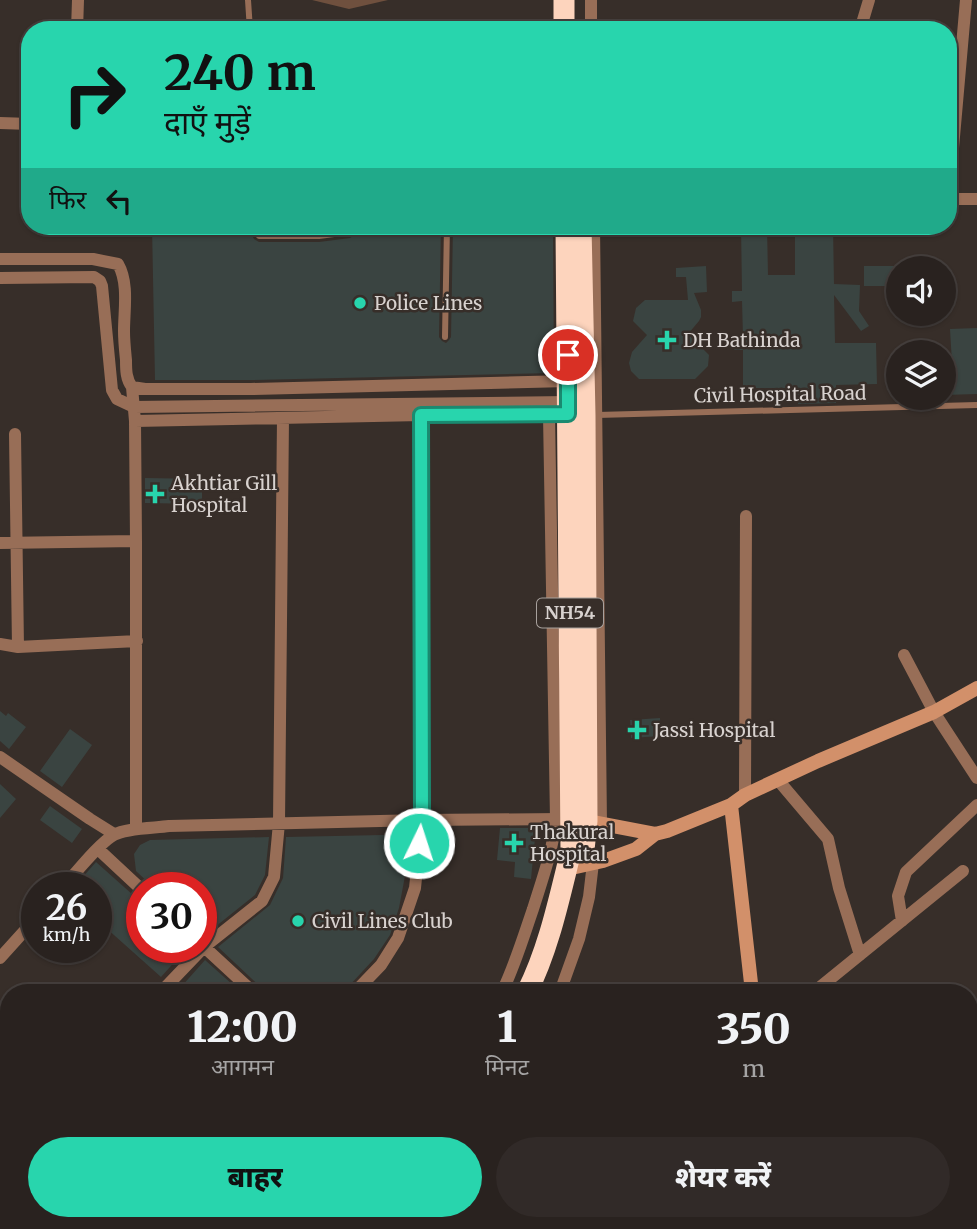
<!DOCTYPE html>
<html lang="hi">
<head>
<meta charset="utf-8">
<style>
	:root { --surface:#29221f; --page:#312a28; --text:#f1f3f6; --muted:#a5a4a4; --line:#453f3d; --accent:#28d5ad }
	body { margin:0; font-family:Merriweather,"Noto Sans Devanagari",serif; background:var(--page); color:var(--text); height:100vh; display:flex; flex-direction:column; font-size:26px; white-space:nowrap }
	* { box-sizing:border-box; margin:0 }
	p { font-size:23px; color:var(--muted) }
	.icon { flex:none; width:38px; height:38px; fill:none; stroke:currentColor; stroke-width:2; stroke-linecap:round; stroke-linejoin:round }
	.map { position:relative; flex:1; overflow:hidden }
	.details { position:absolute; left:0px; top:984px; width:978px; height:247px; display:flex; flex-direction:column; background:var(--surface); border-radius:28px 28px 0 0; box-shadow:0 2px 5px #0004,0 0 0 2px var(--line) }
	.details>* { flex:none }
	.top-card { position:absolute; left:21px; top:21px; width:936px; height:214px; border-radius:28px; box-shadow:0 2px 5px #0004,0 0 0 2px var(--line); background:#28d5ad; color:#111; overflow:hidden }
	.tools { position:absolute; left:886px; top:256px; display:grid; gap:14px }
	.tools a { display:grid; place-items:center; width:70px; height:70px; border-radius:50%; background:var(--surface); box-shadow:0 2px 5px #0004,0 0 0 2px var(--line); font-size:35px }
	.speed { position:absolute; left:21px; top:872px; display:flex; gap:14px; font-size:35px; font-weight:700; text-align:center }
	.speed>* { display:grid; place-content:center; width:91px; height:91px; border-radius:50%; background:var(--surface); box-shadow:0 2px 5px #0004,0 0 0 2px var(--line); line-height:1 }
	.speed small { font-size:18px; font-weight:400 }
	.speed .limit { border:10px solid #d22; background:#fff; color:#111 }
	.pin { position:absolute; display:grid; place-items:center; width:60px; height:60px; color:#fff; margin:-30px; border:4px solid #fff; border-radius:50%; box-shadow:0 2px 7px #0007 }
	.me { position:absolute; width:77px; margin:-38px; rotate:4deg; stroke-linejoin:round; filter:drop-shadow(0 0 5px #0008) }
	.turn { display:flex; align-items:center; gap:24px; height:147px; padding:0 28px; font-size:32px }
	.turn .icon { width:91px; height:91px; stroke-width:2.5 }
	.turn b { display:block; font-size:49px; line-height:60px }
	.then { display:flex; align-items:center; height:66px; padding:0 28px; background:#0003; gap:14px; font-size:26px }
	.eta { display:flex; justify-content:space-evenly; align-items:center; height:119px; text-align:center }
	.eta b { font-size:42px; font-weight:800; line-height:49px }
	.button { display:flex; gap:14px; margin-top:auto; padding:14px 28px }
	.button a { flex:1; height:80px; border-radius:42px; background:var(--accent); color:#111; font-size:28px; font-weight:800; line-height:80px; text-align:center }
	.button a+a { background:var(--page); color:var(--text) }
	.map>svg:first-child { display:block }
	.green { fill:#6f503e }
	.building { fill:#3a4441 }
	.lines { fill:none; stroke-linecap:round; stroke-linejoin:round }
	.lane { stroke:#986e57; stroke-width:6 }
	.street { stroke:#986e57; stroke-width:12 }
	.secondary { stroke:#d2906a; stroke-width:14 }
	.highway { stroke:#fdd4bd; stroke-width:21 }
	.route-casing { stroke:#1a8a70; stroke-width:18 }
	.route { stroke:#28d5ad; stroke-width:12 }
	.poi-dot { fill:#28d5ad; stroke:#372e29; stroke-width:2.5 }
	.labels { text-anchor:middle; stroke-width:5; stroke-linejoin:round; paint-order:stroke }
	.shield { fill:#372e29; stroke:#a8a19d; stroke-width:2 }
	.shield-label { font-size:18px; font-weight:bold; fill:#d8d2cf }
	.poi-label { font-size:19px; fill:#d8d2cf; stroke:#372e29; text-anchor:start }
	.street-label { font-size:19px; fill:#d8d2cf; stroke:#372e29 }
</style>
</head>
<body>
<div class="map">
<svg width="977" height="1229" viewBox="0 0 977 1229">
	<rect width="100%" height="100%" fill="#372e29"/>
	<path class="green" d="M312 0H388L349 9Z"/>
	<path class="building" d="M152 226H247L254 239 259 242H319L350 238 361 231 364 226H441L439 337 442 341 446 343 449 340 451 337 453 226H553L554 373 251 380H155Z
		M259 226H348L319 230H262Z
		M741 226H767L768 275H795V226H833L834 284 860 285 859 311 869 326 861 331 834 295 835 343H876L877 384 836 385V403L798 404V388H743V350H734V337H743L742 301 732 302V291H742Z
		M706 266 707 292 694 293 701 310V317L699 321 688 334 709 355 708 366 695 379H639L631 371 629 363 632 352 647 335 633 321 636 308 645 300H688L686 277H676V268Z
		M864 266H898V286H864Z
		M977 328V394L943 395V363H952L950 329Z
		M145 478 202 479V504L145 503Z
		M0 711 6 716 8 713 26 727 9 749 0 741Z
		M660 718 661 736 631 738 630 720Z
		M70 729 92 745 62 787 40 771Z
		M0 784 16 799 0 818Z
		M50 806 82 829 72 843 40 820Z
		M500 828H536L531 879 514 877 515 862 497 860Z
		M383 835 400 838 410 849 399 908 390 935 374 959 349 986 345 992H266L218 947 270 905 283 878 286 837Z
		M269 837 265 875 255 895 205 935 201 932V887H153L136 871 134 854 140 845 150 840Z
		M96 862 142 903V947H188L161 977 96 919V887H74Z
		M205 960 233 985 226 992H187L181 987Z"/>
	<g class="lines">
		<path class="lane" d="M248 0 250 30
			M253 226 259 236H319L349 232 358 226
			M445 337 447 226
			M597 415 977 405"/>
		<path class="street" d="M591 0V30
			M77 30 78 0
			M860 30 869 0
			M0 123 30 124
			M948 147 953 148 966 0
			M948 199H977
			M594 226 601 824
			M0 259H93L118 264C129 283 124 310 124 331 124 341 125 350 126 360 126 370 126 379 132 387L145 389H251L568 381
			M0 278 94 277 100 281 102 286 112 390 117 399 134 407 568 402
			M132 387 135 421 136 541V829
			M135 421 421 415H554
			M15 434 18 647
			M0 543 136 541
			M0 644 18 647 137 641
			M904 655 934 712 977 778
			M0 757 90 819 114 834
			M778 780 828 839 839 888 860 955
			M745 795 746 516
			M98 849 142 890
			M63 887C75 874 100 842 114 835 125 828 155 828 169 826L422 820 562 819
			M902 921 898 896 906 872 977 805
			M201 944 253 992
			M0 958 37 917
			M161 992 204 947 262 901 274 877 279 823 283 418
			M355 992 381 965 398 938 415 888 422 820 421 415
			M502 992C515 965 523 938 533 909 542 880 553 850 556 819L549 415
			M560 992 579 939 589 897 593 863
			M814 992 963 871"/>
		<path class="secondary" d="M731 805 752 992
			M587 821 655 834 667 831 731 805 745 795 818 761 934 712 977 688
			M567 869 603 861 636 849 655 834
			M0 1046 9 1054
			M190 1222 198 1229
			M480 1222 500 1229
			M796 1222 797 1229
			M902 1229 939 1224 977 1222"/>
		<path class="highway" d="M564 0V30
			M581 226 585 415 587 821 584 850
			M527 992C549 948 559 899 571 851L566 226
			M342 1229 349 1222
			M364 1229 371 1222"/>
	</g>
	<g class="lines">
		<g class="route-casing">
			<path id="route" d="M419 843 422 820 421 415 568 414V355"/>
		</g>
		<use href="#route" class="route"/>
	</g>
	<g class="poi-dot">
		<circle cx="360" cy="303" r="7"/>
		<path d="M663.5 329.5h7v7h7v7h-7v7h-7v-7h-7v-7h7z"/>
		<path d="M151.5 483.5h7v7h7v7h-7v7h-7v-7h-7v-7h7z"/>
		<path d="M633.5 719.5h7v7h7v7h-7v7h-7v-7h-7v-7h7z"/>
		<path d="M510.5 832.5h7v7h7v7h-7v7h-7v-7h-7v-7h7z"/>
		<circle cx="298" cy="921" r="7"/>
	</g>
	<g class="labels">
		<rect class="shield" x="537" y="598.5" width="66" height="29" rx="5"/>
		<g class="shield-label">
			<text x="570" y="619">NH54</text>
		</g>
		<g class="poi-label">
			<text x="374" y="310">Police Lines</text>
			<text x="683" y="347">DH Bathinda</text>
			<text x="171" y="490">Akhtiar Gill<tspan x="171" dy="22">Hospital</tspan></text>
			<text x="653" y="737">Jassi Hospital</text>
			<text x="530" y="839">Thakural<tspan x="530" dy="22">Hospital</tspan></text>
			<text x="312" y="928">Civil Lines Club</text>
		</g>
		<g class="street-label">
			<text transform="translate(780 394) rotate(-1)" y="7">Civil Hospital Road</text>
		</g>
	</g>
</svg>
<div class="tools">
<a><svg class="icon" aria-label="sound" viewBox="0 0 24 24"><path d="M4 9h4l5-4v14l-5-4H4zM17 9q2 3 0 6"/></svg></a>
<a><svg class="icon" aria-label="layers" viewBox="0 0 24 24"><path d="M12 4l9 5-9 5-9-5zM3 14l9 5 9-5"/></svg></a>
</div>
<div class="speed"><div>26<small>km/h</small></div><div class="limit">30</div></div>
<div class="pin" style="left:568px;top:355px;background:#d93025"><svg class="icon" aria-label="arrive" viewBox="0 0 24 24"><path d="M6 21V4h12l-3 4 3 4H6"/></svg></div>
<svg class="me" style="left:419px;top:843px" viewBox="-20 -20 40 40"><circle r="17" fill="#28d5ad" stroke="#fff" stroke-width="3"/><path d="M0-11L8 9 0 5-8 9z" fill="#fff"/></svg>
<div class="top-card">
<div class="turn"><svg class="icon" aria-label="right" viewBox="0 0 24 24"><path d="M7 20v-9h11M14 6l5 5-5 5"/></svg><div><b>240 m</b>दाएँ मुड़ें</div></div>
<div class="then">फिर<svg class="icon" aria-label="left" viewBox="0 0 24 24"><path d="M17 20v-9H6M10 6l-5 5 5 5"/></svg></div>
</div>
<section class="details">
<div class="eta">
<div><b>12:00</b><p>आगमन</p></div>
<div><b>1</b><p>मिनट</p></div>
<div><b>350</b><p>m</p></div>
</div>
<div class="button"><a>बाहर</a><a>शेयर करें</a></div>
</section>
</div>
</body>
</html>
